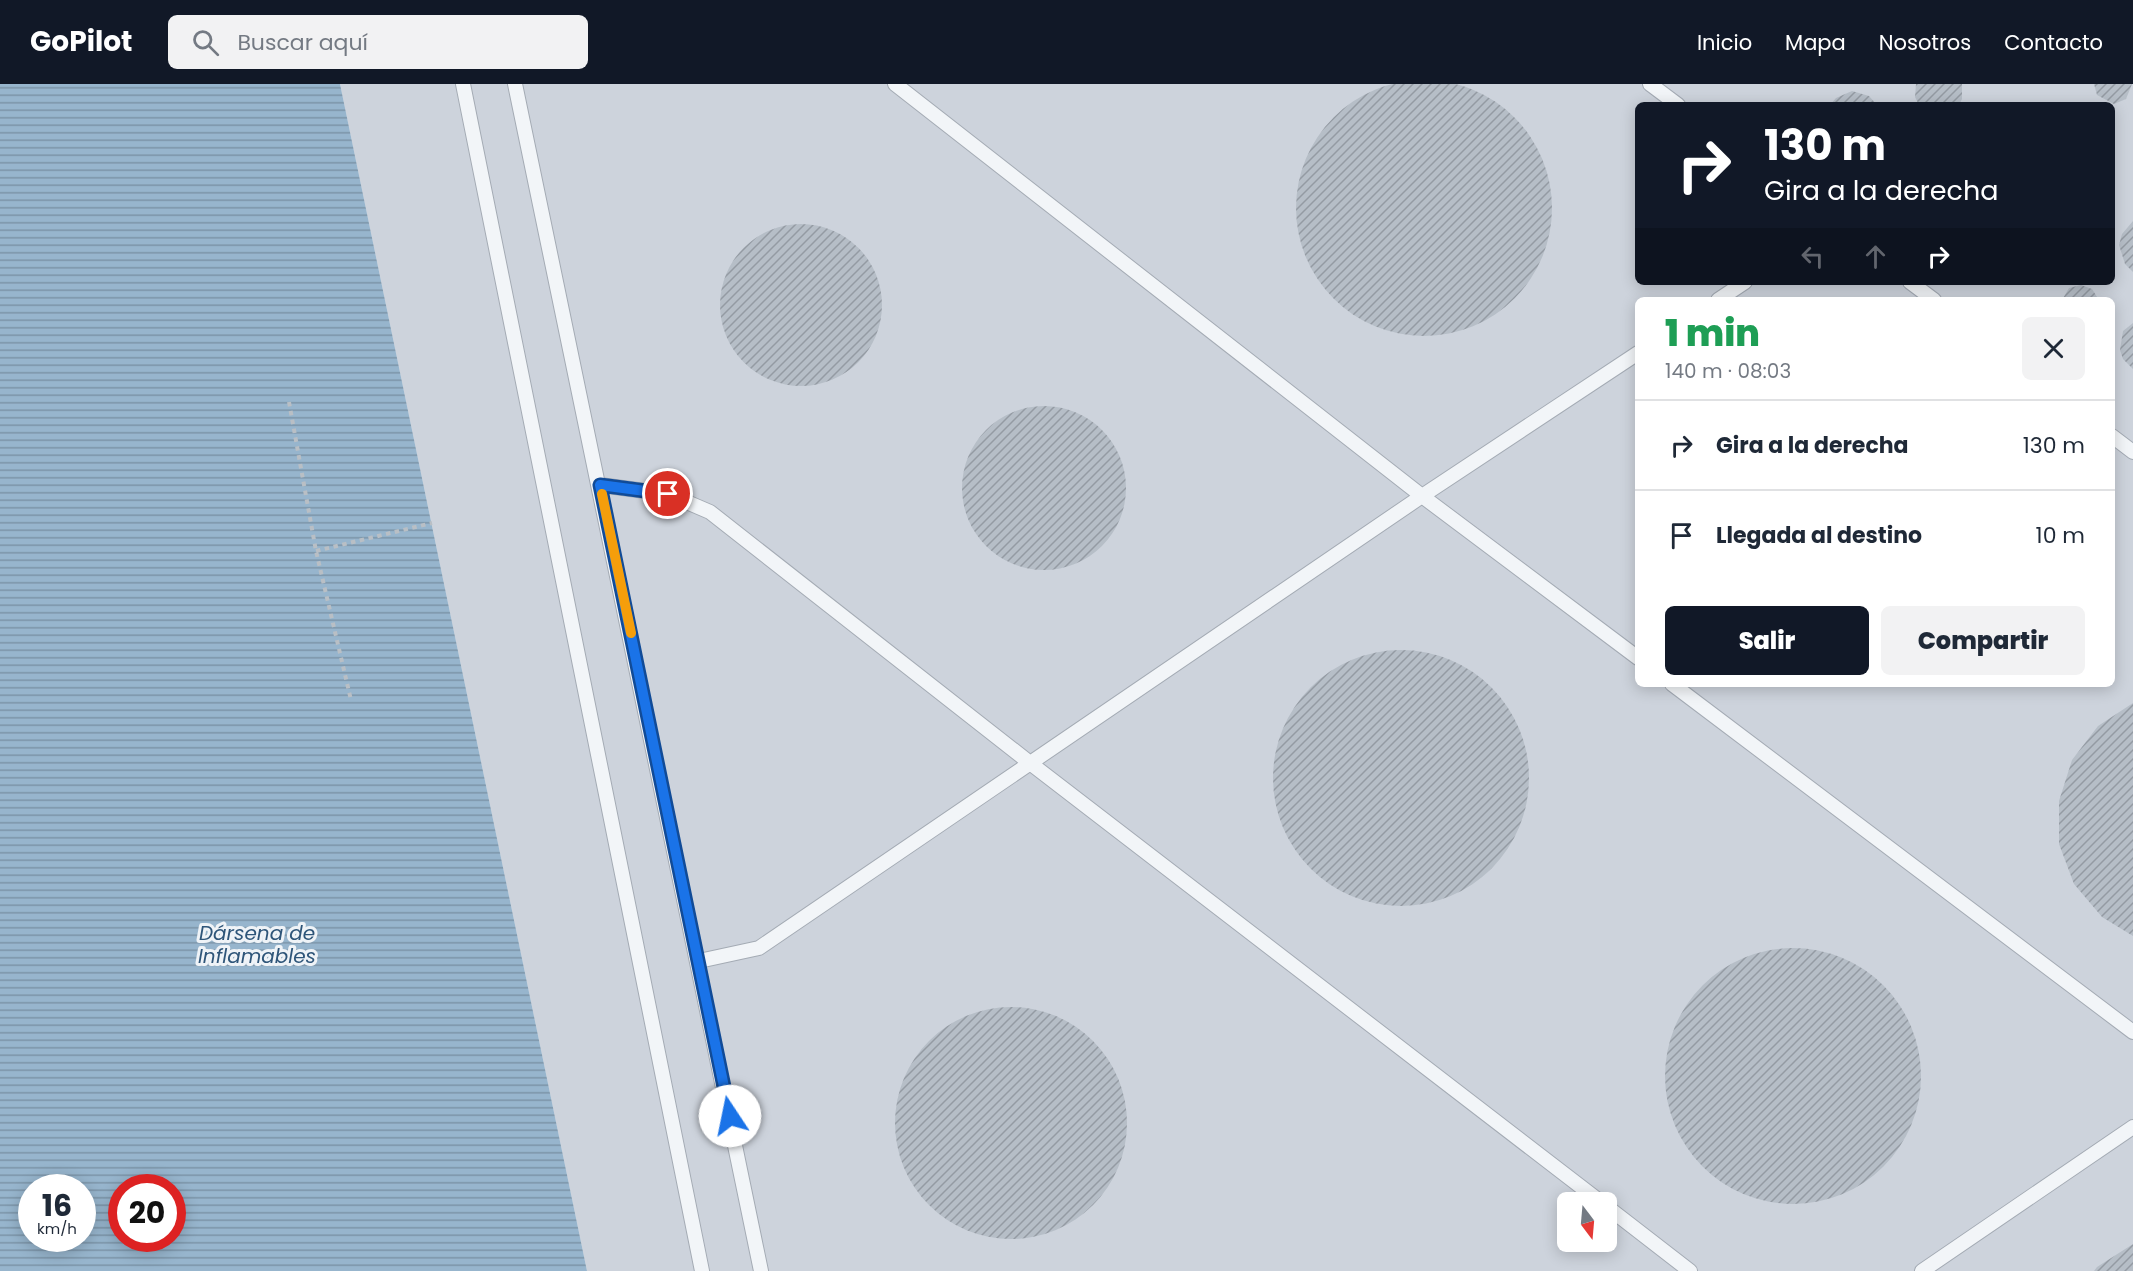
<!DOCTYPE html>
<html lang="es">
<head>
<meta charset="utf-8">
<style>
	:root { --surface:#fff; --page:#f2f2f3; --text:#1f2937; --muted:#747a83; --line:#e0e1e3; --accent:#111827 }
	body { margin:0; font-family:Poppins,sans-serif; background:var(--page); color:var(--text); height:100vh; display:flex; flex-direction:column; font-size:22px; white-space:nowrap }
	* { box-sizing:border-box; margin:0 }
	p { font-size:20px; color:var(--muted) }
	.icon { flex:none; width:33px; height:33px; fill:none; stroke:currentColor; stroke-width:2; stroke-linecap:round; stroke-linejoin:round }
	.map { position:relative; flex:1; overflow:hidden }
	.side { position:absolute; left:1635px; top:213px; width:480px; height:390px; display:flex; flex-direction:column; background:var(--surface); border-radius:9px; box-shadow:0 3px 15px #0003 }
	.side>* { flex:none }
	.top-card { position:absolute; left:1635px; top:18px; width:480px; height:183px; border-radius:9px; box-shadow:0 3px 15px #0003; background:#111827; color:#fff; overflow:hidden }
	.needle { width:39px; rotate:164deg }
	.controls { position:absolute; left:1557px; top:1108px; display:grid; gap:12px }
	.controls a { display:grid; place-items:center; width:60px; height:60px; border-radius:9px; background:var(--surface); box-shadow:0 3px 15px #0003; font-size:30px }
	.speed { position:absolute; left:18px; top:1090px; display:flex; gap:12px; font-size:30px; font-weight:700; text-align:center }
	.speed>* { display:grid; place-content:center; width:78px; height:78px; border-radius:50%; background:var(--surface); box-shadow:0 3px 15px #0003; line-height:1 }
	.speed small { font-size:15px; font-weight:400 }
	.speed .limit { border:9px solid #d22; background:#fff; color:#111 }
	.pin { position:absolute; display:grid; place-items:center; width:51px; height:51px; color:#fff; margin:-26px; border:3px solid #fff; border-radius:50%; box-shadow:0 2px 6px #0007 }
	.me { position:absolute; width:66px; margin:-33px; rotate:349deg; stroke-linejoin:round; filter:drop-shadow(0 0 4px #0008) }
	.turn { display:flex; align-items:center; gap:21px; height:126px; padding:0 30px; font-size:27px }
	.turn .icon { width:78px; height:78px; stroke-width:2.5 }
	.turn b { display:block; font-size:42px; line-height:51px }
	.lanes { display:flex; align-items:center; height:57px; padding:0 30px; background:#0003; justify-content:center; gap:30px; direction:ltr }
	.lanes .off { opacity:.35 }
	.round { display:grid; place-items:center; flex:none; width:63px; height:63px; border-radius:9px; background:var(--page) }
	.headline { display:flex; align-items:center; justify-content:space-between; height:102px; padding:0 30px }
	h1 { font-size:36px; font-weight:800; line-height:45px; color:#1e9e55 }
	.action { display:flex; gap:12px; margin-top:auto; padding:12px 30px }
	.action a { flex:1; height:69px; border-radius:9px; background:var(--accent); color:#fff; font-size:24px; font-weight:800; line-height:69px; text-align:center }
	.action a+a { background:var(--page); color:var(--text) }
	ul { padding:0; list-style:none }
	li { display:flex; align-items:center; gap:18px; height:90px; padding:0 30px; border-top:2px solid var(--line) }
	li div { flex:1 }
	li b { display:block; font-size:22px }
	li em { font-style:normal }
	header { display:flex; align-items:center; gap:36px; box-sizing:border-box; height:84px; padding:0 30px; background:var(--accent); color:#fff }
	header strong { font-size:28px }
	nav { display:flex; gap:33px; margin-inline-start:auto; font-size:21px }
	.search { width:420px; height:54px; background:var(--page); display:flex; align-items:center; gap:15px; box-sizing:border-box; padding:0 21px; border-radius:9px; color:var(--muted); font-size:22px }
	.map>svg:first-child { display:block }
	.built { fill:#cdd3dc; fill-rule:evenodd }
	.water { fill:url(#water-rules); fill-rule:evenodd }
	.building { fill:url(#building-hatch) }
	.lines { fill:none; stroke-linecap:round; stroke-linejoin:round }
	.service-casing { stroke:#a4abb4; stroke-width:16 }
	.path { stroke:#b9bfc5; stroke-width:4; stroke-dasharray:4.5 4.5; stroke-linecap:butt }
	.service { stroke:#f2f5f8; stroke-width:14 }
	.route-casing { stroke:#114b97; stroke-width:15 }
	.route { stroke:#1a73e8; stroke-width:10 }
	.slow { stroke:#f59e0b; stroke-width:10 }
	.labels { text-anchor:middle; stroke-width:6; stroke-linejoin:round; paint-order:stroke }
	.water-label { font-size:20px; font-style:italic; fill:#2e5579; stroke:#eff3f7 }
</style>
</head>
<body>
<header>
<strong>GoPilot</strong>
<div class="search"><svg class="icon" aria-label="search" viewBox="0 0 24 24"><circle cx="10" cy="10" r="6"/><path d="M15 15l6 6"/></svg>Buscar aquí</div>
<nav><a>Inicio</a><a>Mapa</a><a>Nosotros</a><a>Contacto</a></nav>
</header>
<div class="map">
<svg width="2133" height="1187" viewBox="0 0 2133 1187">
	<defs>
		<pattern id="water-rules" width="6" height="5" patternUnits="userSpaceOnUse" patternTransform="scale(1.5)"><rect width="6" height="5" fill="#97b5cd"/><path d="M0 2.5h6" fill="none" stroke="#7b94a8"/></pattern>
		<pattern id="building-hatch" width="6" height="6" patternUnits="userSpaceOnUse" patternTransform="scale(1.5)"><rect width="6" height="6" fill="#b6bec7"/><path d="M-1 1l2-2M0 6l6-6M5 7l2-2" fill="none" stroke="#949ba3"/></pattern>
	</defs>
	<rect width="100%" height="100%" fill="#dfe4ea"/>
	<path class="built" d="M340 0H2133V1187H587ZM1638 21H2112V198H1638ZM1638 216H2112V600H1638ZM1568 1119H1606V1158H1568Z"/>
	<path class="water" d="M0 0H340L587 1187H0ZM32 1104H82V1155H32ZM122 1104H172V1155H122Z"/>
	<path class="building" d="M1296 124a128 128 0 1 1 256 0a128 128 0 1 1-256 0Z
		M1916 0H1962V15L1959 21H1919L1915 13Z
		M2094 0H2132L2126 15 2114 20 2097 11Z
		M1852 7 1869 12 1877 21H1830L1836 14Z
		M2133 137V188L2125 180 2119 161 2122 150Z
		M720 221a81 81 0 1 1 162 0a81 81 0 1 1-162 0Z
		M2081 201 2092 205 2099 216H2062L2069 204Z
		M2133 239V285L2123 275 2120 266 2123 247Z
		M962 404a82 82 0 1 1 164 0a82 82 0 1 1-164 0Z
		M1273 694a128 128 0 1 1 256 0a128 128 0 1 1-256 0Z
		M2133 619V852L2102 833 2074 800 2059 760V717L2072 676 2098 642Z
		M1665 992a128 128 0 1 1 256 0a128 128 0 1 1-256 0Z
		M895 1039a116 116 0 1 1 232 0a116 116 0 1 1-232 0Z
		M2133 1160V1187H2094L2097 1183Z"/>
	<g class="lines">
		<g class="service-casing">
			<path id="service" d="M463 0 702 1187
				M515 0 761 1187
				M895 0 1422 412 1638 574
				M1650 0 1678 21
				M1910 198 1934 216
				M1718 216 1745 198
				M2112 352 2133 368
				M600 401 668 410 710 428 1030 679 1602 1119
				M1672 600 2133 948
				M699 877 759 864 1422 412 1638 269
				M1606 1122 1690 1187
				M1922 1187 2133 1043"/>
		</g>
		<path class="path" d="M289 318 316 467 351 616
			M316 467 432 439"/>
		<use href="#service" class="service"/>
	</g>
	<g class="lines">
		<g class="route-casing">
			<path id="route" d="M668 410 600 401 730 1032"/>
		</g>
		<use href="#route" class="route"/>
		<path class="slow" d="M602 410 631 549"/>
	</g>
	<g class="labels">
		<g class="water-label">
			<text x="257" y="856">Dársena de<tspan x="257" dy="23">Inflamables</tspan></text>
		</g>
	</g>
</svg>
<div class="controls">
<a><svg class="needle" viewBox="-14 -14 28 28"><path d="M0-13l5 13h-10z" fill="#e53935"/><path d="M0 13l5-13h-10z" fill="#747a83"/></svg></a>
</div>
<div class="speed"><div>16<small>km/h</small></div><div class="limit">20</div></div>
<div class="pin" style="left:668px;top:410px;background:#d93025"><svg class="icon" aria-label="arrive" viewBox="0 0 24 24"><path d="M6 21V4h12l-3 4 3 4H6"/></svg></div>
<svg class="me" style="left:730px;top:1032px" viewBox="-20 -20 40 40"><circle r="19" fill="#fff"/><path d="M0-13L10 11 0 6-10 11z" fill="#1a73e8"/></svg>
<div class="top-card">
<div class="turn"><svg class="icon" aria-label="right" viewBox="0 0 24 24"><path d="M7 20v-9h11M14 6l5 5-5 5"/></svg><div><b>130 m</b>Gira a la derecha</div></div>
<div class="lanes"><svg class="icon off" aria-label="left" viewBox="0 0 24 24"><path d="M17 20v-9H6M10 6l-5 5 5 5"/></svg><svg class="icon off" aria-label="ahead" viewBox="0 0 24 24"><path d="M12 20V5M6 11l6-6 6 6"/></svg><svg class="icon" aria-label="right" viewBox="0 0 24 24"><path d="M7 20v-9h11M14 6l5 5-5 5"/></svg></div>
</div>
<section class="side">
<div class="headline"><div><h1>1 min</h1><p>140 m · 08:03</p></div><a class="round"><svg class="icon" aria-label="close" viewBox="0 0 24 24"><path d="M6 6l12 12M18 6L6 18"/></svg></a></div>
<ul>
<li><svg class="icon" aria-label="right" viewBox="0 0 24 24"><path d="M7 20v-9h11M14 6l5 5-5 5"/></svg><div><b>Gira a la derecha</b></div><em>130 m</em></li>
<li><svg class="icon" aria-label="arrive" viewBox="0 0 24 24"><path d="M6 21V4h12l-3 4 3 4H6"/></svg><div><b>Llegada al destino</b></div><em>10 m</em></li>
</ul>
<div class="action"><a>Salir</a><a>Compartir</a></div>
</section>
</div>
</body>
</html>
